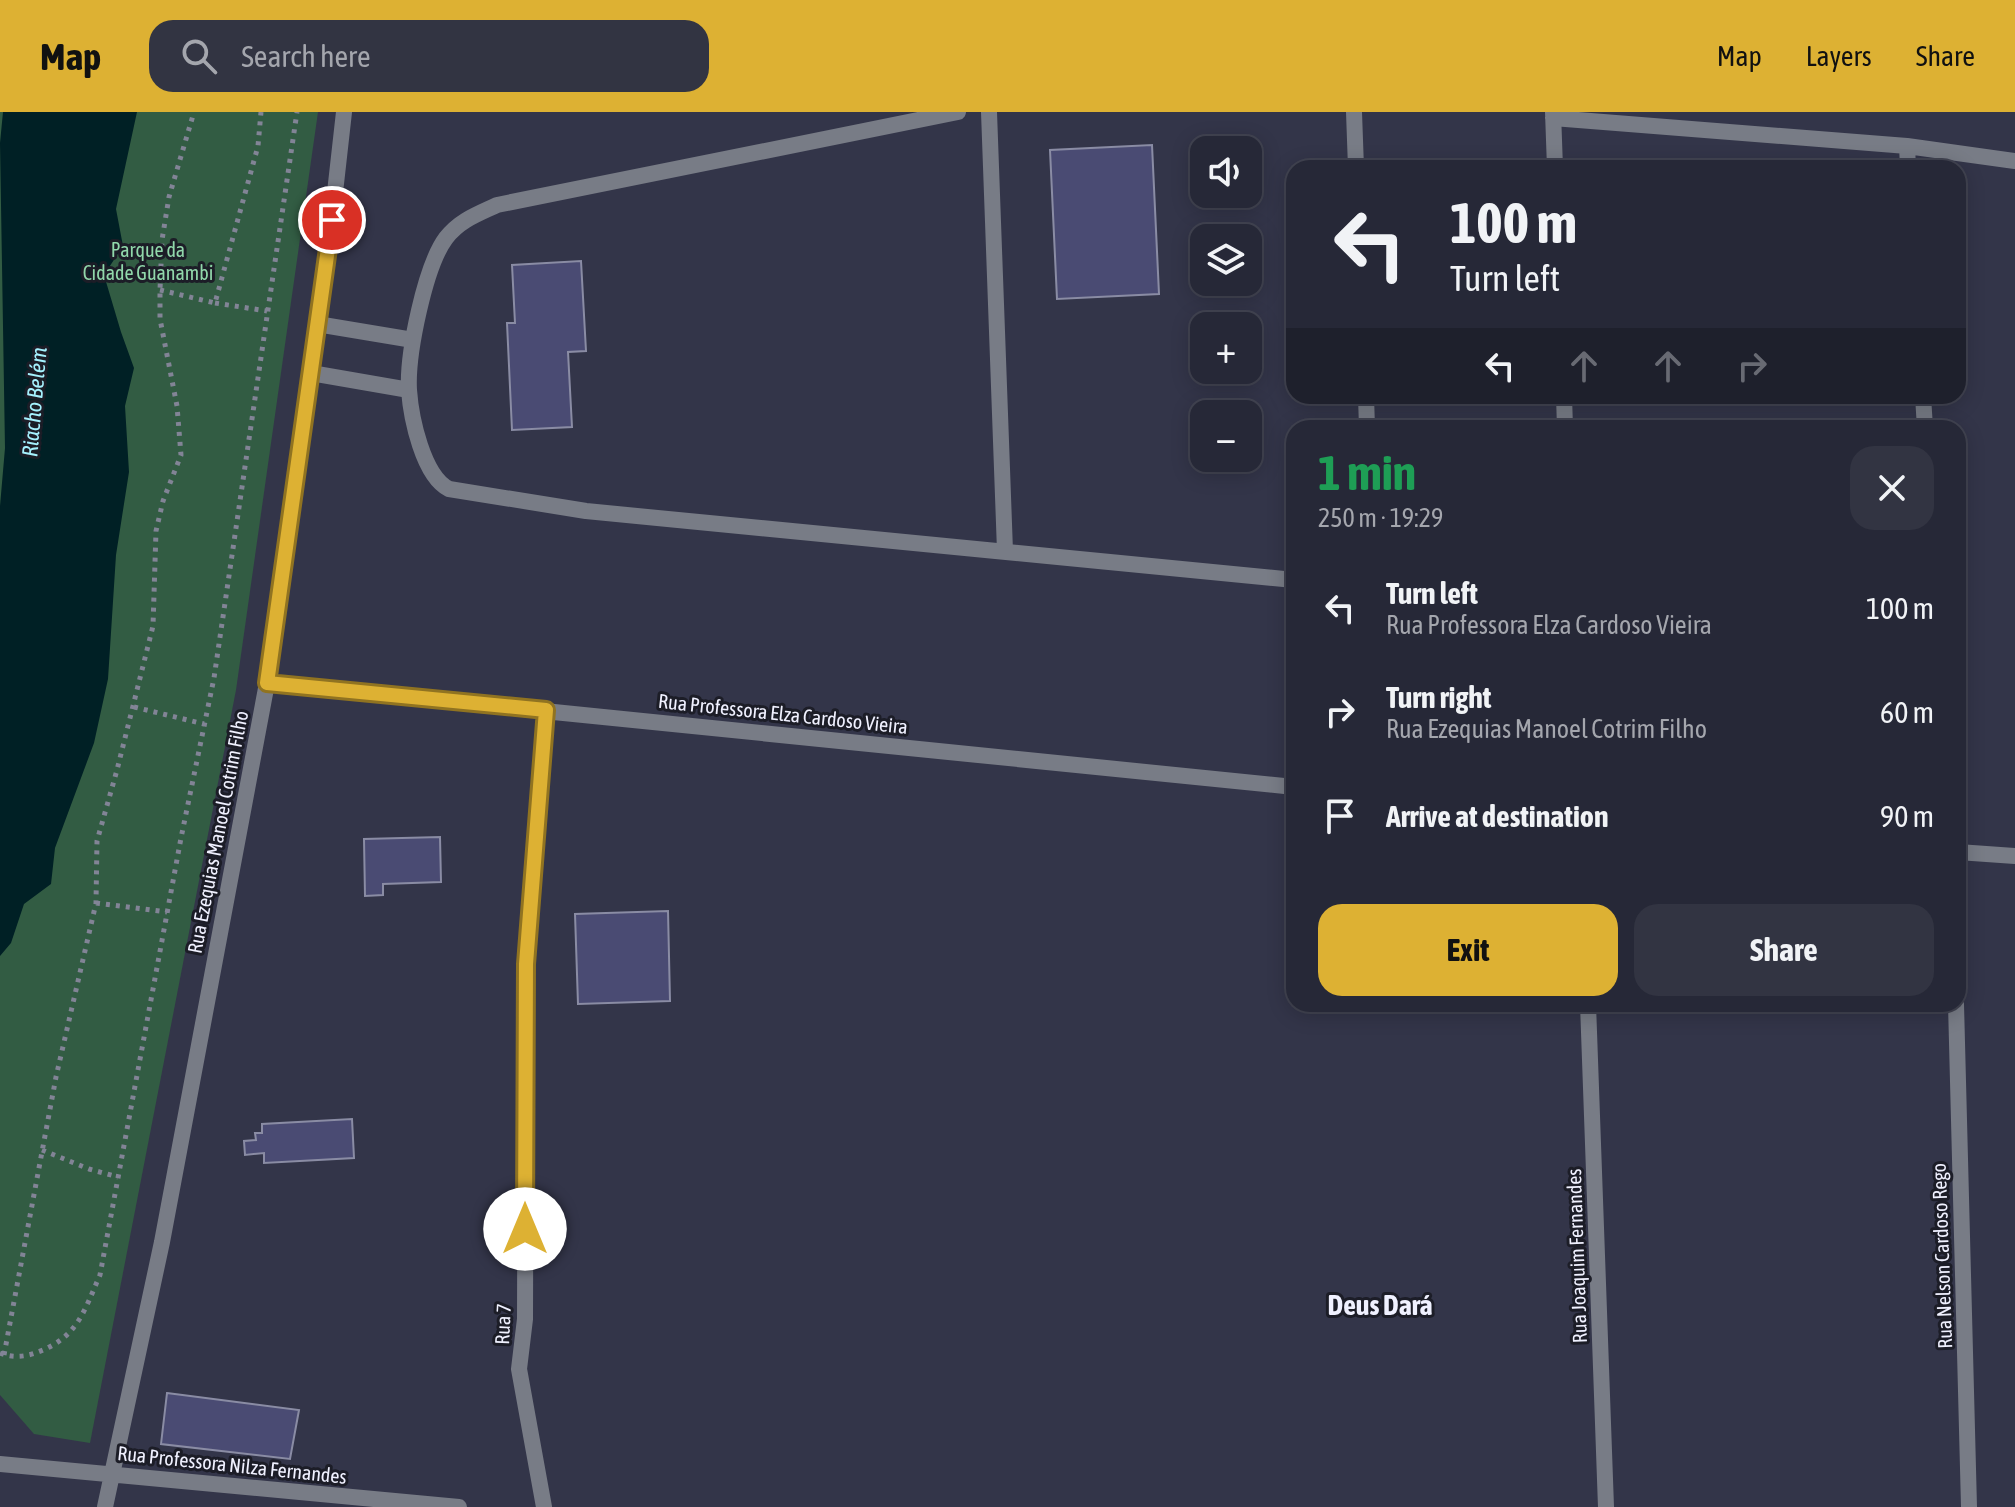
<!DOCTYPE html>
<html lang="en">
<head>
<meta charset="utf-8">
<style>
	:root { --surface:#262837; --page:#323442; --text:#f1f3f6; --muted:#a4a6ad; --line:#424452; --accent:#ddb133 }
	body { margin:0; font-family:"Asap Condensed",sans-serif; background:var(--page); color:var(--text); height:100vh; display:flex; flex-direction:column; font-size:30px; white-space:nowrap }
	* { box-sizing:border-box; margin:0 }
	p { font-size:26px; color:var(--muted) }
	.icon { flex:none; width:44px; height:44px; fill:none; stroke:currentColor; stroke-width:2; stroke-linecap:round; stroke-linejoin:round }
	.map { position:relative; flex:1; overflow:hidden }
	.sheet { position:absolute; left:1286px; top:308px; width:680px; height:592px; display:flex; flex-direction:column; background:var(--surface); border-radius:24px; box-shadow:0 4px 20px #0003,0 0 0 2px var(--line) }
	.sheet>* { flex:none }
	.banner { position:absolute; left:1286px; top:48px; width:680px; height:244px; border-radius:24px; box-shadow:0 4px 20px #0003,0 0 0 2px var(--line); background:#262837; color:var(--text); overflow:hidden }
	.tools { position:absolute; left:1190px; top:24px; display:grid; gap:16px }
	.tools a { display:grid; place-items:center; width:72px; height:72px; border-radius:16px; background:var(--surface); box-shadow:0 4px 20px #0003,0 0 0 2px var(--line); font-size:40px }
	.pin { position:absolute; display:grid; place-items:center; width:68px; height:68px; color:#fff; margin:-34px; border:4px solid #fff; border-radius:50%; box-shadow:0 2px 8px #0007 }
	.me { position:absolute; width:88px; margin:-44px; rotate:0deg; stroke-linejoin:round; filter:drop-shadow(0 0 6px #0008) }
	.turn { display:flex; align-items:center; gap:28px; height:168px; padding:0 32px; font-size:36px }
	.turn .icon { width:104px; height:104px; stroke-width:2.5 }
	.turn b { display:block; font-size:56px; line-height:68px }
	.lanes { display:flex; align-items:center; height:76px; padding:0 32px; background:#0003; justify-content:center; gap:40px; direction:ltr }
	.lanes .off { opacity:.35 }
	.round { display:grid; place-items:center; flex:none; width:84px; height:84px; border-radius:24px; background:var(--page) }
	.overview { display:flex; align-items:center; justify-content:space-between; height:136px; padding:0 32px }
	h1 { font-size:48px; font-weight:700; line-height:60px; color:#1e9e55 }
	.button { display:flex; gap:16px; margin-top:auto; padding:16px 32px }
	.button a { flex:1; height:92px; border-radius:24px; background:var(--accent); color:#111; font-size:32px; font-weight:700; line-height:92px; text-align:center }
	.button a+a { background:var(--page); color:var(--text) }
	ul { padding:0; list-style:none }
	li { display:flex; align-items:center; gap:24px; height:104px; padding:0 32px }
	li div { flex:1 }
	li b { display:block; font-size:30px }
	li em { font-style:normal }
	header { display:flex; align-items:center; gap:48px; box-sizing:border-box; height:112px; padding:0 40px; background:var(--accent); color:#111 }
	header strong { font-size:38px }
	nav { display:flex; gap:44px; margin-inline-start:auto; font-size:28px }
	.search { width:560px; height:72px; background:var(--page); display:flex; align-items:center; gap:20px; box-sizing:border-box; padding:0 28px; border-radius:24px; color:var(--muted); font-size:30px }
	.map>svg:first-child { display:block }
	.green { fill:#325c43 }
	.water { fill:#002025 }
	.building { fill:#4a4b73; stroke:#8a8ca4; stroke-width:2 }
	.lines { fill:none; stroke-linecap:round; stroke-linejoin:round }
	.path { stroke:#828496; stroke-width:5; stroke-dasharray:4 6; stroke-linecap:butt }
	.minor { stroke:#787c86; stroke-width:16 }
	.route-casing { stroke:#907321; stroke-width:20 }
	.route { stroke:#ddb133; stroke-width:14 }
	.labels { text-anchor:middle; stroke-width:6; stroke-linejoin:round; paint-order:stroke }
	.park-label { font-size:20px; fill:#91d8ab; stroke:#1c1d27 }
	.street-label { font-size:20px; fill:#f0f1ff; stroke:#1c1d27 }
	.water-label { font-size:22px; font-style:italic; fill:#a5f1fe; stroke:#1c1d27 }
	.district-label { font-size:28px; font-weight:bold; fill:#f0f1ff; stroke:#1c1d27 }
</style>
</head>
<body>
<header>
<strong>Map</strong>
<div class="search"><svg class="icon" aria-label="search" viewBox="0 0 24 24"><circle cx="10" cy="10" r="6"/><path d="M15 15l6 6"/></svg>Search here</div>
<nav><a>Map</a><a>Layers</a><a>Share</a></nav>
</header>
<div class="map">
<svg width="2015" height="1395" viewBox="0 0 2015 1395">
	<rect width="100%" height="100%" fill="#333549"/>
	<path class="green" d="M0 0H318L236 578 90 1331 34 1322 0 1283Z"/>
	<path class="water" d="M3 0H137L116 97 123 134 104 163 121 220 134 256 125 294 129 360 116 443 108 567 94 631 55 736 51 772 24 792 11 831 0 844V394L5 336 0 31Z"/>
	<path class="building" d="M1152 33 1159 182 1057 187 1050 38Z
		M581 149 586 239 568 240 572 315 512 318 507 211H515L512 153Z
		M440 725 441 770 383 772V783L365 784 364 727Z
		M668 799 670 889 578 892 575 802Z
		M352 1007 354 1046 264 1051V1041L245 1043 244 1029 256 1028 255 1021H262V1012Z
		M167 1281 299 1298 290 1347 161 1332Z"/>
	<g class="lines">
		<path class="path" d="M160 178 215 191 258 34 261 0
			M215 191 267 199
			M134 595 204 612
			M96 791 167 800
			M42 1038 89 1057 118 1065
			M0 1241C12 1246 26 1245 38 1240 78 1225 84 1199 100 1163L181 726 214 566 297 0
			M4 1243 56 965 96 791 97 729 117 658 153 514 156 419 163 389 181 343 177 294 160 207V178L162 128 169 85 194 0"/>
		<path class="minor" d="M958 0 497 93C478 102 460 108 446 126 425 154 407 242 409 278 411 306 423 364 449 377L586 399 1294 468
			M989 0 1005 439
			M1354 0 1356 56
			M1553 0 1555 56
			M1553 6 1907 34 2015 49
			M1907 34 1908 56
			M317 212 413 228
			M311 261 409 278
			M1366 284 1367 316
			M1564 284 1565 316
			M1923 284 1925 316
			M267 571 1294 675
			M1958 740 2015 744
			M1588 892 1606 1395
			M1956 892 1969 1395
			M0 1352 459 1395
			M105 1395 162 1130 267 571 329 134 344 0
			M544 1395 519 1257 525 1207 526 852 546 598"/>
	</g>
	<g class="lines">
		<g class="route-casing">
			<path id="route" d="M332 108 267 571 546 598 526 852 525 1117"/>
		</g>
		<use href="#route" class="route"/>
	</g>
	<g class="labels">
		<g class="park-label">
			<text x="148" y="145">Parque da<tspan x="148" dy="23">Cidade Guanambi</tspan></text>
		</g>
		<g class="street-label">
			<text transform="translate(783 602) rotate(6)" y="7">Rua Professora Elza Cardoso Vieira</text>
			<text transform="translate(218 720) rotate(-79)" y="7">Rua Ezequias Manoel Cotrim Filho</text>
			<text transform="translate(1577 1144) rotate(-92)" y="7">Rua Joaquim Fernandes</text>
			<text transform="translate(1942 1144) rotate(-92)" y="7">Rua Nelson Cardoso Rego</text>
			<text transform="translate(503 1212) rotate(-87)" y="7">Rua 7</text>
			<text transform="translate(232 1353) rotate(6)" y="7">Rua Professora Nilza Fernandes</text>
		</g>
		<g class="water-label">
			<text transform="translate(34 290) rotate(-85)" y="8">Riacho Belém</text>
		</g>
		<g class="district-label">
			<text x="1380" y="1203">Deus Dará</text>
		</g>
	</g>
</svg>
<div class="tools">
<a><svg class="icon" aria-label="sound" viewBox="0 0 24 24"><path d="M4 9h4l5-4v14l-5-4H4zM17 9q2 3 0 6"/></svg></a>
<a><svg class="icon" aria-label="layers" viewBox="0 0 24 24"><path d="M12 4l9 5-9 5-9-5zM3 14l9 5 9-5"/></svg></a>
<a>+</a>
<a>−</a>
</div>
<div class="pin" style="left:332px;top:108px;background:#d93025"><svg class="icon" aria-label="arrive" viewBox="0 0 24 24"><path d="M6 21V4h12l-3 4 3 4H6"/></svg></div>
<svg class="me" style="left:525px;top:1117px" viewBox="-20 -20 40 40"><circle r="19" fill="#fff"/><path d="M0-13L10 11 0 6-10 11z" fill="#ddb133"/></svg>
<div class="banner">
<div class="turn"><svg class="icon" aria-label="left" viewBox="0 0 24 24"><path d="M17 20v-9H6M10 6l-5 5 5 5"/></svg><div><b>100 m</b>Turn left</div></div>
<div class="lanes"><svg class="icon" aria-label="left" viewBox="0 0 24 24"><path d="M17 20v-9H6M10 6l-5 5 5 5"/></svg><svg class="icon off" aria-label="ahead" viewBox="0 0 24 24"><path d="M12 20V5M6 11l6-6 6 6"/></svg><svg class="icon off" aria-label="ahead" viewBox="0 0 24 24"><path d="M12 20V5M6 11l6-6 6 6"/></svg><svg class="icon off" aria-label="right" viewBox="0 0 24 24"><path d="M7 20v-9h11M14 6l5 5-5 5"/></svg></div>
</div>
<section class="sheet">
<div class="overview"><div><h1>1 min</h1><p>250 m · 19:29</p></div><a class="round"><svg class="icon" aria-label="close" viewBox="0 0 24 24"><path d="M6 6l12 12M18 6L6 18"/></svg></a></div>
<ul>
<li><svg class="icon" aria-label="left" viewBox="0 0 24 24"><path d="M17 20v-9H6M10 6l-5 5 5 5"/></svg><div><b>Turn left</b><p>Rua Professora Elza Cardoso Vieira</p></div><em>100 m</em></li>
<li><svg class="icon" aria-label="right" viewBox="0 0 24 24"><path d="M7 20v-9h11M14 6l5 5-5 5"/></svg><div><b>Turn right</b><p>Rua Ezequias Manoel Cotrim Filho</p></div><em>60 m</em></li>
<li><svg class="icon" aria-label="arrive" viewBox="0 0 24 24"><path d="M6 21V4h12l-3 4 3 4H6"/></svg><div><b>Arrive at destination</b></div><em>90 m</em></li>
</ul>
<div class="button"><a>Exit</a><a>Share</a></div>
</section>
</div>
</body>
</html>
